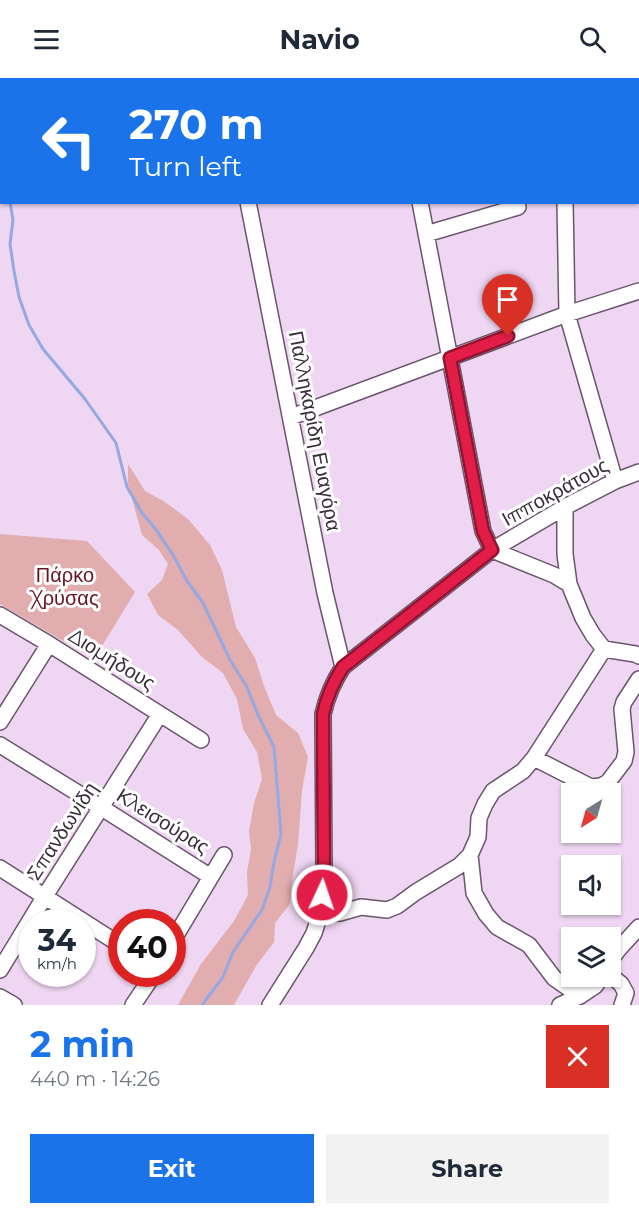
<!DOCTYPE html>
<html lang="en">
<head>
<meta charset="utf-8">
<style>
	:root { --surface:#fff; --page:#f2f2f3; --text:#1f2937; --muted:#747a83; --accent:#1a73e8 }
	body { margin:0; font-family:Montserrat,sans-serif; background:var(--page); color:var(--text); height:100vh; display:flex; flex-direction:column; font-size:22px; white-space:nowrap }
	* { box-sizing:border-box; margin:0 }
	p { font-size:20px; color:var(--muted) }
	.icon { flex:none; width:33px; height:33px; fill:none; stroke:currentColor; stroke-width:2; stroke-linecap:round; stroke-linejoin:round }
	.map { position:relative; height:927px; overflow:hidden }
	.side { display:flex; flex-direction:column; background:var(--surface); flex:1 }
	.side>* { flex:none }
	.guide { position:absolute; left:0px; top:0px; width:639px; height:126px; box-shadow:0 2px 4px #0004; background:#1a73e8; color:#fff; overflow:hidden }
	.needle { width:39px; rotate:217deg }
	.controls { position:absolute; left:561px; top:705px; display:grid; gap:12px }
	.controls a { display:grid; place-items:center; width:60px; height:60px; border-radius:0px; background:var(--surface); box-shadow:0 2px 4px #0004; font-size:30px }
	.speed { position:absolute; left:18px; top:831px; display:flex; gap:12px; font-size:30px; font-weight:700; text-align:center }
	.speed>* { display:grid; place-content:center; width:78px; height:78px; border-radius:50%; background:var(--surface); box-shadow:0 2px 4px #0004; line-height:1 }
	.speed small { font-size:15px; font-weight:400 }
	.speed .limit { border:9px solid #d22; background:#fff; color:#111 }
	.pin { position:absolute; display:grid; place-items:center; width:51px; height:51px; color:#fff; margin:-62px -26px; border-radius:50% 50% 50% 0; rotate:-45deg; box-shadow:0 0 6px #0007 }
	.pin .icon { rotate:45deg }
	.me { position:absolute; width:66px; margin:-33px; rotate:3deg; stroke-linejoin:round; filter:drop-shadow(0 0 4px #0008) }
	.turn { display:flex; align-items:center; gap:21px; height:126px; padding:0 30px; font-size:27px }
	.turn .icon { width:78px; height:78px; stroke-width:2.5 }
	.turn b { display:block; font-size:42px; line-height:51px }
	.round { display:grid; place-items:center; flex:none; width:63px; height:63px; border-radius:0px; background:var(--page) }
	.head { display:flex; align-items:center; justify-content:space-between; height:102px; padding:0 30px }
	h1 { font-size:36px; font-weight:700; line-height:45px; color:var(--accent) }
	.button { display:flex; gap:12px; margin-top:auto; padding:12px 30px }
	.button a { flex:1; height:69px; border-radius:0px; background:var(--accent); color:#fff; font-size:24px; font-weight:700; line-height:69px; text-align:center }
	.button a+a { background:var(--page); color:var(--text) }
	header { display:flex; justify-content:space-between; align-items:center; height:78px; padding:0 30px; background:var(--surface); font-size:27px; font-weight:700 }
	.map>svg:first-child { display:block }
	.green { fill:#e1adaf }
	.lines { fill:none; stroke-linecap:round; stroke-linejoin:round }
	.stream { stroke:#94a8e1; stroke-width:3 }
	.minor-casing { stroke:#6a556d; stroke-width:18 }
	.minor { stroke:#fff; stroke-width:15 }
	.route-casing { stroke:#92132f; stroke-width:15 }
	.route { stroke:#e11d48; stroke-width:10 }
	.labels { text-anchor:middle; stroke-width:6; stroke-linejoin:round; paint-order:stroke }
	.street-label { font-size:20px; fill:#382e39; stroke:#fff }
	.park-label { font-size:20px; fill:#671424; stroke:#fff }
</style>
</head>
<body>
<header><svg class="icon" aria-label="menu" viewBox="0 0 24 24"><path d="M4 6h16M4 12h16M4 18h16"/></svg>Navio<svg class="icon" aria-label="search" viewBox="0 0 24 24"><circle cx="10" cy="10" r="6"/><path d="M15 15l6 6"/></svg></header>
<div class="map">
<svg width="639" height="927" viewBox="0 0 639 927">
	<rect width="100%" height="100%" fill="#efd6f2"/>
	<path class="green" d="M128 386 145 413 165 424 188 441 210 467 222 492 236 549 255 580 264 608 276 637 298 655 308 679 302 712 298 767 292 802 290 826 275 845 274 864 256 888 234 927H178L201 886 234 843 248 817 247 794 251 771 249 753 254 725 262 701 257 674 243 651 237 621 223 595 202 579 178 552 158 537 147 516 162 502 168 486 159 472 142 457 128 406Z
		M0 456 87 463 135 514 94 581 0 526Z"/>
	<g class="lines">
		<path class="stream" d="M0 103 2 105
			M10 124 13 142 10 166 14 193 19 219 29 247 43 271 85 321 116 365 127 409 142 435 157 453 173 477 187 503 203 525 230 582 247 609 258 637 274 669 281 756 274 784 270 809 262 832 233 874 223 899 202 927"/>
		<g class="minor-casing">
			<path id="minor" d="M223 0V2
				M396 0V2
				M569 2V0
				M638 45H639
				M248 124 325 515 343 589
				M420 124 483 453 492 472 554 497 569 506
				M565 124 567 236 615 403
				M426 156 518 129
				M291 339 567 236 639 213
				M565 429V476L569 506 583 540 593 557 604 571 635 576 639 578
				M0 537 49 566 201 662
				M0 644 49 566
				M0 667 102 730 211 799
				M534 680 591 709 601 708 608 704 624 683 626 674 622 631 624 624 639 601
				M470 777 474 815 486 836 497 849 529 867 554 900 580 918
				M0 790 122 868
				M320 836 340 835 361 829 387 832 397 828 416 814 459 788 470 777 478 759 479 740 485 726 493 713 523 693 534 680 604 571
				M172 864 224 777
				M610 883 618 872 639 849
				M0 892 45 818 160 636
				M610 897 621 906 626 915 622 927
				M0 919 14 927
				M133 927 154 896
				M270 927 306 870 314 855 320 836 324 793 323 636C327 618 333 604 343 589L492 472 565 429 615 403 639 394
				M560 927 580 918 595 908 602 898"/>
		</g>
		<use href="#minor" class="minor"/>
	</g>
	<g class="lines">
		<g class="route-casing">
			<path id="route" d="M322 817 324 793 323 636C327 618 333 604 343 589L492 472 483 453 450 280 508 258"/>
		</g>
		<use href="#route" class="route"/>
	</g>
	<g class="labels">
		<g class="street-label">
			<text transform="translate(315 353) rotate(79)" y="7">Παλληκαρίδη Ευαγόρα</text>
			<text transform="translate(555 414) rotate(-29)" y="7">Ιπποκράτους</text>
			<text transform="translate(112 581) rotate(32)" y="7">Διομήδους</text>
			<text transform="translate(163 743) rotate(32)" y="7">Κλεισούρας</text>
			<text transform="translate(62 753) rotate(-57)" y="7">Σπανδωνίδη</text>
		</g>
		<g class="park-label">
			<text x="65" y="504">Πάρκο<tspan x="65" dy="23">Χρύσας</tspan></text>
		</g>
	</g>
</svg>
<div class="controls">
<a><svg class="needle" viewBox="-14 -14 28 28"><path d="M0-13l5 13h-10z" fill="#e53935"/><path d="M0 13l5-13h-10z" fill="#747a83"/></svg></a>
<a><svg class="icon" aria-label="sound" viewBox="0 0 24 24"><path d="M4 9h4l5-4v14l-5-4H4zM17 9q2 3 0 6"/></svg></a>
<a><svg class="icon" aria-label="layers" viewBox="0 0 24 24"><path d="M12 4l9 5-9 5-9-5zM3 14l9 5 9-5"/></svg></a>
</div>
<div class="speed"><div>34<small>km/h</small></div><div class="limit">40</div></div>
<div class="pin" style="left:508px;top:258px;background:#d93025"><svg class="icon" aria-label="arrive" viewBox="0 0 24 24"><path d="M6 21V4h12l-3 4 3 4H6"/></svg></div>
<svg class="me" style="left:322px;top:817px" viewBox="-20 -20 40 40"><circle r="17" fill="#e11d48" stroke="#fff" stroke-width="3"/><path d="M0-11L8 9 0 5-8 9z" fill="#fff"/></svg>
<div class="guide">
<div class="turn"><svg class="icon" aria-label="left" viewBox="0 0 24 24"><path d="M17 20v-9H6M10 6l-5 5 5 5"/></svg><div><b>270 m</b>Turn left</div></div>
</div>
</div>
<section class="side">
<div class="head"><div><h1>2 min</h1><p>440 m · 14:26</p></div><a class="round" style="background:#d93025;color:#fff"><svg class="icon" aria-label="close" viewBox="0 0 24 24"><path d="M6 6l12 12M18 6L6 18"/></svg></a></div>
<div class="button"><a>Exit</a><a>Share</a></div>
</section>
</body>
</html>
